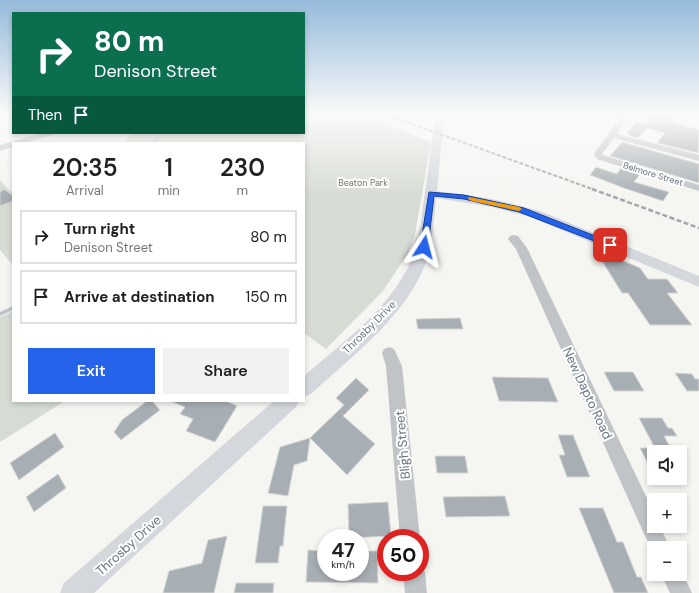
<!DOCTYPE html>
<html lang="en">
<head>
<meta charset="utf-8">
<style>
	:root { --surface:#fff; --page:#f2f2f2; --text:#202124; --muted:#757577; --line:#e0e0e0; --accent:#2563eb }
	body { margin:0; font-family:"DM Sans",sans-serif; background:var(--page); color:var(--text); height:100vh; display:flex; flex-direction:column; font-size:15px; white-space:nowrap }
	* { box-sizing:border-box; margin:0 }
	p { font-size:13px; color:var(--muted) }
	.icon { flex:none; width:22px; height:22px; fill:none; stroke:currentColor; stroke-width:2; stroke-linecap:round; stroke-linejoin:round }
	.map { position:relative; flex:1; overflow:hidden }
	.side { position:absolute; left:12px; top:142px; width:293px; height:260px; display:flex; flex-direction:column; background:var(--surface); border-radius:0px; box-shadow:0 2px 6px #0003 }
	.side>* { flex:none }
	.top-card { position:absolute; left:12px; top:12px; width:293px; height:122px; border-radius:0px; box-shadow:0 2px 6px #0003; background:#0b6e4f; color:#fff; overflow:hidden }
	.fabs { position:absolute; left:647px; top:445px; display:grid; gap:8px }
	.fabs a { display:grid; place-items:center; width:40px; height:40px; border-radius:0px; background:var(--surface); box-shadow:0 2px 6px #0003; font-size:20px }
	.speed { position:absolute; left:317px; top:529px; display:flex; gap:8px; font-size:20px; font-weight:700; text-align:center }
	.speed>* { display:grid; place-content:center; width:52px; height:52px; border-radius:50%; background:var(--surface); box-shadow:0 2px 6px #0003; line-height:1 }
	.speed small { font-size:10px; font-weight:400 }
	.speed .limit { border:6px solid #d22; background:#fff; color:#111 }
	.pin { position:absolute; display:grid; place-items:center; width:34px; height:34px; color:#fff; margin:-17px; border-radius:8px; box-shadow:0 2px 6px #0006 }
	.me { position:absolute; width:44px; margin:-22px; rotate:9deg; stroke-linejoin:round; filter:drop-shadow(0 0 3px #0008) }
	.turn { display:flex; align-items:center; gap:14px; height:84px; padding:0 16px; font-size:18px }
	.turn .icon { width:52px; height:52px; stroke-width:2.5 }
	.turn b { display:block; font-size:28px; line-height:34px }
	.then { display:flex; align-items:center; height:38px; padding:0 16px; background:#0003; gap:8px; font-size:15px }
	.eta { display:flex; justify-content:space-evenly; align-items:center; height:68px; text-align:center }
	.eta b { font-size:24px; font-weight:600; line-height:28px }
	.button { display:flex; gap:8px; margin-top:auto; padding:8px 16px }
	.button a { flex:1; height:46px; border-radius:0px; background:var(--accent); color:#fff; font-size:16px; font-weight:600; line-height:46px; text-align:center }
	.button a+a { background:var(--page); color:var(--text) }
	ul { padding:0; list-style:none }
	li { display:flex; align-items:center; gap:12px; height:54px; margin:0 8px 6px; padding:0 8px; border:2px solid var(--line); border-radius:0px }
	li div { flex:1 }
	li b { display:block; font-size:15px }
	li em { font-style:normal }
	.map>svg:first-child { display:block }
	.green { fill:#d6dcd3 }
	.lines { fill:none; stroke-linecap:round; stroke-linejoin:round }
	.stream-far1 { stroke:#bac4c8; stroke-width:2 }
	.stream { stroke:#bac4c8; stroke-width:3.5 }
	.building { fill:#a8afb4; stroke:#d6d6d4 }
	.minor { fill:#c0c4c7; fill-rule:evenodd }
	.major { fill:#d4d8dc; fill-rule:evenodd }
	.rail-far1 { stroke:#a2a7ac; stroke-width:2; stroke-dasharray:4 2; stroke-linecap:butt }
	.rail { stroke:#a2a7ac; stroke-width:2.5; stroke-dasharray:5 2.5; stroke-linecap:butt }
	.route { fill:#2563eb; stroke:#184099 }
	.slow { fill:#f59e0b }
	.labels { text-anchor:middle; stroke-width:4; stroke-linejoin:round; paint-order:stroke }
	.far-street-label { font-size:9px; fill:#667481; stroke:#fff }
	.far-park-label { font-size:9px; fill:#687864; stroke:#fff }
	.street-label { font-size:11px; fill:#667481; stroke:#fff }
	.near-street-label { font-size:13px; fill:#667481; stroke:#fff }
</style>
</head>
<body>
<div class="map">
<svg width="699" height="593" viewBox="0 0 699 593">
	<rect width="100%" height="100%" fill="#f5f5f2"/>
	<path class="green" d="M304 114H358L431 142 415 234 408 253 383 291 326 349 304 333V143H124L132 133H304Z
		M0 180 10 191H13V265L0 250Z
		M13 311V401H65L0 442V317Z"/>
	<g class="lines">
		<path class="stream-far1" d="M154 143 160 133"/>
		<path class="stream" d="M0 314 13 308"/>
	</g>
	<path class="building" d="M662 114H676L670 122 699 130 698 153 657 143 665 133 647 128 638 138 628 135 629 134 627 133 636 122 645 124 652 116 659 118Z
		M622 142 699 164V183L610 156Z
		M596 167 617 174 621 168 640 174 634 182 669 192 663 201 624 188 590 175Z
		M4 189 13 196V201L0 206V192Z
		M594 248 640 268 648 279H667L678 293H667L692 325H650L628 293H622Z
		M460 318 463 329H418L416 319Z
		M604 372H633L644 391H614Z
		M675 373 692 374 695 379H699V391H687Z
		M492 377 548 378 558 402 499 401Z
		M356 378 369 390 343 416 375 444 347 475 310 438 344 405 336 398Z
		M147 401H152L160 410 121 440 114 432 122 420Z
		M170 401H226L237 406 215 442 186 431 193 419 180 414 185 407Z
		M639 418H662L668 428H672L677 436H664L673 452H657Z
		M55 433 64 447 19 480 10 463Z
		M558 435H573L590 477H567L559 455H565Z
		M310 438 307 461 294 465 288 496 268 493 280 447Z
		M640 448H654V475Z
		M435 456H465L468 473H437Z
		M58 474 66 488 34 512 26 497Z
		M505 496 510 516 446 517 443 497Z
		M388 502 391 536 349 538 348 504Z
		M263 506H287L283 546H280L278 563H255Z
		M579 508H603L617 542H623L637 577H641L648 593H614Z
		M227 536 214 593H163L169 571 202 563 208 540Z
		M308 550 326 551V572H360V551H377L378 583 306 582Z
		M236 583H274L273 593H234Z"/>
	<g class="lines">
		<path class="minor" d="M0 114H6L0 117Z
			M623 114H630L617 134 699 155V161L614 138 602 154 603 155 699 185V191L597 159 594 154Z
			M41 133H54L53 135 25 143H13V147L0 151V145Z
			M514 235 518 236 527 248 654 513V526H660L670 548H654V556L516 249 508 239 510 236Z
			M389 347 394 349 402 366 420 538V539L400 538 386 366 382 353 384 349Z
			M420 564 425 572 427 593H405L403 572H420Z
			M680 567 692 593H670L661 574H680Z"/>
		<path class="major" d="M435 114H444L437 191 492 199 540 211 699 276V287L530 217 492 207 436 198C434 219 433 239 427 259 409 314 352 356 311 394L304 397V376C343 342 389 310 411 261 420 242 421 220 424 199 428 171 432 143 435 114Z
			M274 401H299L296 407 94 593H60L64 583Z"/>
		<path class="rail-far1" d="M384 114 595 190"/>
		<path class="rail" d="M592 189 699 228"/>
	</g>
	<linearGradient id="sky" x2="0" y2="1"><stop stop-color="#95badb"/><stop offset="0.58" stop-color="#fafaf9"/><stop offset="1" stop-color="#fafaf9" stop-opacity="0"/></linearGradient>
	<rect width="699" height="197" fill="url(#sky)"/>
	<path class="route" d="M429 192 464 195 524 208 613 243 614 245 610 247 607 246 519 212 464 199 434 196 428 247 427 249H421L420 247Z"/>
	<path class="slow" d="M469 197 519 207 522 209 519 211 472 201 468 199Z"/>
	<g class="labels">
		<g class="far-street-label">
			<text transform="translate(653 174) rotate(17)" y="3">Belmore Street</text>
		</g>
		<g class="far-park-label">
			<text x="363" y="186">Beaton Park</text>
		</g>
		<g class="street-label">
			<text transform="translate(369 327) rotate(-45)" y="4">Throsby Drive</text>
		</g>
		<g class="near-street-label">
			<text transform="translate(588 393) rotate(65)" y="5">New Dapto Road</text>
			<text transform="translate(402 445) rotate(-95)" y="5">Bligh Street</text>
			<text transform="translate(128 545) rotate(-42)" y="5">Throsby Drive</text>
		</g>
	</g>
</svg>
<div class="fabs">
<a><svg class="icon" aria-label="sound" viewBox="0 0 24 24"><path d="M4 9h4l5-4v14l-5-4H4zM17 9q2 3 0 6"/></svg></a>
<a>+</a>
<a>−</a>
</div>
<div class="speed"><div>47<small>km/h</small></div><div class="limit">50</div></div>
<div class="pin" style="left:610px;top:245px;background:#d93025"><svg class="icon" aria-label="arrive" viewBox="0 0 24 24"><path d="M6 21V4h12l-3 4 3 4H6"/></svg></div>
<svg class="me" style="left:424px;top:247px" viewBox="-20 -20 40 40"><path d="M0-17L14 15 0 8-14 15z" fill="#2563eb" stroke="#fff" stroke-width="4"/></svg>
<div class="top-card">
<div class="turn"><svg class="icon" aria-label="right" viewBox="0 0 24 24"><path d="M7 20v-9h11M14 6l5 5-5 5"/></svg><div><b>80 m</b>Denison Street</div></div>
<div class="then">Then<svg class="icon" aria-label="arrive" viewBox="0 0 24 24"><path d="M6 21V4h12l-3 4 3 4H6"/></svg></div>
</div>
<section class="side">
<div class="eta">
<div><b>20:35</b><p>Arrival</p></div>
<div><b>1</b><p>min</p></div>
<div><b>230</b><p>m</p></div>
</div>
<ul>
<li><svg class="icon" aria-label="right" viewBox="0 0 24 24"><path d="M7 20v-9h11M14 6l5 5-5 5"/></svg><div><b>Turn right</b><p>Denison Street</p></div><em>80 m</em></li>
<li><svg class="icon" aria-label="arrive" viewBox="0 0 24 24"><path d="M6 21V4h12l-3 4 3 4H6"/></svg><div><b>Arrive at destination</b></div><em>150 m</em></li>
</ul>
<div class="button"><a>Exit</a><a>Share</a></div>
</section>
</div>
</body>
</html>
